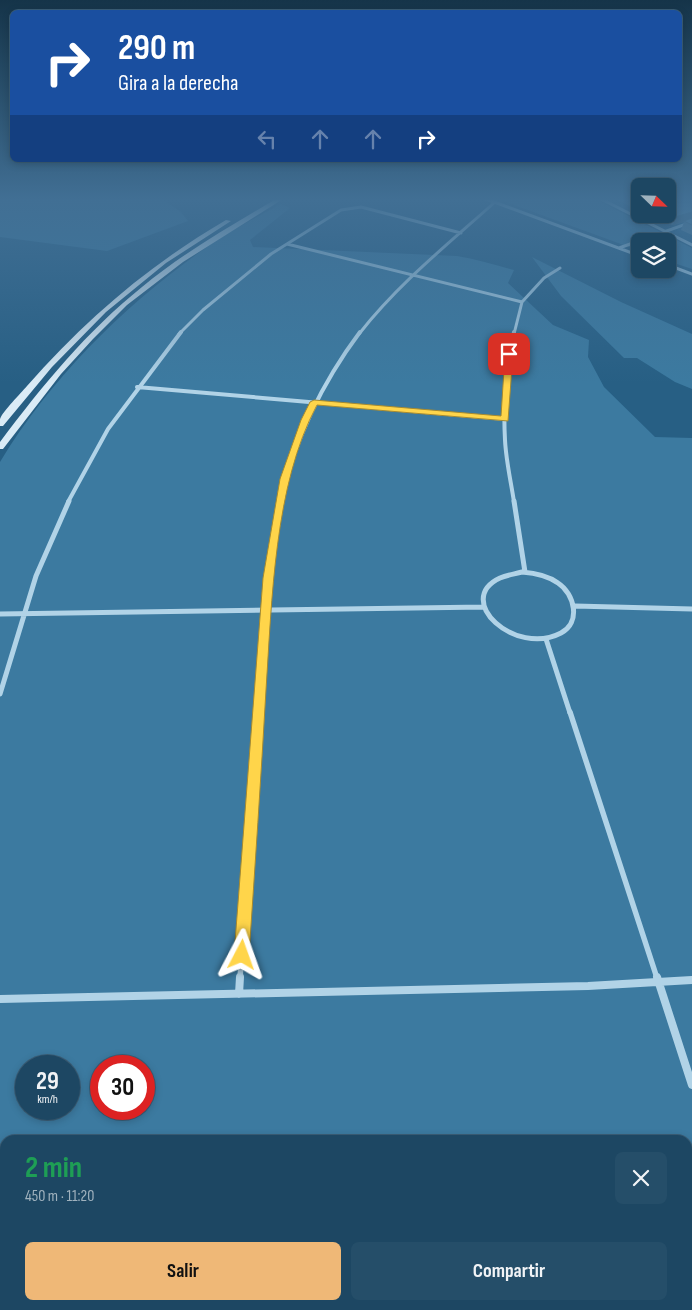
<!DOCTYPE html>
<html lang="es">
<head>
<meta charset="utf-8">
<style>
	:root { --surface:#1d4763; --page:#254e69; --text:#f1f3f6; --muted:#a0b2be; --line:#3b5f78; --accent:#efb877 }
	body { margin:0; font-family:"Sofia Sans Condensed",sans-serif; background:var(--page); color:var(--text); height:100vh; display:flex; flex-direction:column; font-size:19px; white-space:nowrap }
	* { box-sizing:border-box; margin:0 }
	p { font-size:16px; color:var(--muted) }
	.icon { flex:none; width:28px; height:28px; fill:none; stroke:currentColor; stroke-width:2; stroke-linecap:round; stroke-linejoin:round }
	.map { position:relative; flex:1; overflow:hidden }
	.drawer { position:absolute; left:0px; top:1135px; width:692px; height:175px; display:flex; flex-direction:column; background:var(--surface); border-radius:15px 15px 0 0; box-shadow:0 2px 8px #0003,0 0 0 1px var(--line) }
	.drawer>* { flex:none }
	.guide { position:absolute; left:10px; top:10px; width:672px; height:152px; border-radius:8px; box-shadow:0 2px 8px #0003,0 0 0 1px var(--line); background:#1a4fa0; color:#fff; overflow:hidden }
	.needle { width:32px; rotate:113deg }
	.buttons { position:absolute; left:631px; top:178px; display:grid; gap:10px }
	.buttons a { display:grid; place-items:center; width:45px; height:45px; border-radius:8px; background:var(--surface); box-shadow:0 2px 8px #0003,0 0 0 1px var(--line); font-size:25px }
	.speed { position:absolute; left:15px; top:1055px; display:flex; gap:10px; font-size:25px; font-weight:700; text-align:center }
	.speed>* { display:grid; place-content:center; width:65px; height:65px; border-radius:50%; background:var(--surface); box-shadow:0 2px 8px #0003,0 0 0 1px var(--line); line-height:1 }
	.speed small { font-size:12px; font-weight:400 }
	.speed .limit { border:8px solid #d22; background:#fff; color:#111 }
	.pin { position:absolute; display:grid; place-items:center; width:42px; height:42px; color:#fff; margin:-21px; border-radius:10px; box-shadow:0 2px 8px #0006 }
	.me { position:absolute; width:55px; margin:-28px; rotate:4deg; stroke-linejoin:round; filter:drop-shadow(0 0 4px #0008) }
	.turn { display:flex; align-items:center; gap:18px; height:105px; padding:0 25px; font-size:22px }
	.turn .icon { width:65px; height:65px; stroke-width:2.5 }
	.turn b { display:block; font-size:35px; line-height:42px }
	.lanes { display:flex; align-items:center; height:48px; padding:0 25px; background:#0003; justify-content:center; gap:25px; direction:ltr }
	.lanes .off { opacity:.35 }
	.round { display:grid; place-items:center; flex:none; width:52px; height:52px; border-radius:8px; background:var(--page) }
	.overview { display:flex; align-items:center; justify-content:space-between; height:85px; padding:0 25px }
	h1 { font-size:30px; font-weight:700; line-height:38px; color:#1e9e55 }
	.button { display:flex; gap:10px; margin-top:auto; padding:10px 25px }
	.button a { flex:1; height:58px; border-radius:8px; background:var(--accent); color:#111; font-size:20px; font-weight:700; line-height:58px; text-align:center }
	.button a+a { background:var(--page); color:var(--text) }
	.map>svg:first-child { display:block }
	.green { fill:#3c7aa0; fill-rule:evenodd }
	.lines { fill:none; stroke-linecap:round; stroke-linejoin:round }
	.street-far4 { stroke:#b1d3e7; stroke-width:3 }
	.street-far3 { stroke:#b1d3e7; stroke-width:4 }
	.street-far2 { stroke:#b1d3e7; stroke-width:5 }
	.street-far1 { stroke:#b1d3e7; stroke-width:5.5 }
	.street { stroke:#b1d3e7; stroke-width:8 }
	.secondary { fill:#daebf6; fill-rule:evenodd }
	.wall { fill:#5d859f }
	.shaded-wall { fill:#4c6c82 }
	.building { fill:#6c9bb9; stroke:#4c6c82 }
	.route { fill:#ffd54a; stroke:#a68a30 }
</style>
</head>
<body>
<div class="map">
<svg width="692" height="1310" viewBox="0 0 692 1310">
	<rect width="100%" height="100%" fill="#275f84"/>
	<path class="green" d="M0 199H162L181 212 188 221 107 251 0 237Z
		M498 199H595L692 248V269L668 261V241H640V251Z
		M281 204 290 208 250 240 253 247 457 256C476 259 495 265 514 270L508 283 553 325 589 340 588 357 604 387 655 437 692 438V1310H471L468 1305H688V1140H5V1208L0 1207V462C53 374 130 300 214 242 235 228 259 216 281 204ZM26 1066H69V1109H26ZM101 1066H144V1109H101Z
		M532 257 621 302 692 334V389L675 382 637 358H624L561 296Z"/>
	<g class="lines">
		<path class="street-far4" d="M486 199 640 256
			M601 199 692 245
			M287 244 522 302
			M619 248 692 222
			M668 265 692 274
			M179 334 203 310 271 254 341 210 361 207 461 233
			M359 334C398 284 448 244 495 202
			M514 334 522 302 544 278 560 268"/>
		<path class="street-far3" d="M137 387 505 419
			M68 502 108 429 181 332
			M280 502C295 439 321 384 360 332
			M514 502C511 482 506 461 505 440 503 404 506 367 514 332"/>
		<path class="street-far2" d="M514 501 525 572
			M522 572C535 573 547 575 558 583 575 594 581 623 561 633 515 657 453 600 500 578 507 575 515 574 522 572Z
			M575 606 692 609
			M0 614 484 607
			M546 639 570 713
			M0 694 36 576 69 501
			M260 713 269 584 281 501"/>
		<path class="street-far1" d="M570 712 657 978
			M240 978 260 712"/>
		<path class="street" d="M657 977 692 1085
			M239 994 240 977
			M0 999 588 986 692 980"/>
		<path class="secondary" d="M276 199H283L183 262 127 305 93 339 61 374 3 449H0V442C42 386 87 331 142 287 183 253 230 226 276 199Z
			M226 220 231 221 166 263 106 312 52 367 3 426H0C0 425 0 420 0 419 3 411 21 393 27 386 86 319 149 265 226 220Z"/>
	</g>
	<path class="wall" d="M616 199H640V211Z
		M692 199V235L681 230 684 222 673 225 668 224 647 214H668Z
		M32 1305H100L137 1310H24Z"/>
	<path class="shaded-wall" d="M692 212V220L684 221V222L673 225 675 217Z"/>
	<path class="building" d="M668 199H692V212L675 217 666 214H668Z
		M692 218V225L684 221Z
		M32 1305H75L112 1310H24Z"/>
	<linearGradient id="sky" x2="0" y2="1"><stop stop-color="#153449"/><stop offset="0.52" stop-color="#416f94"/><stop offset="1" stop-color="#416f94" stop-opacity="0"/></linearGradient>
	<rect width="692" height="383" fill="url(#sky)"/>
	<path class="route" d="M509 352 513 354 508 421 317 405C274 485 272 601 266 690 261 778 255 867 249 955L247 960 242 962 236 960 234 955 263 578 280 479 301 420 310 402 314 400 501 416 505 354Z"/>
</svg>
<div class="buttons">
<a><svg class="needle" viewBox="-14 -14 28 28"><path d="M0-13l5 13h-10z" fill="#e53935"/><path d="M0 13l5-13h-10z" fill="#a0b2be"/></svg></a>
<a><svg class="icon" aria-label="layers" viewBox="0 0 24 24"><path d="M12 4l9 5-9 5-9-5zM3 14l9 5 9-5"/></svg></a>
</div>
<div class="speed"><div>29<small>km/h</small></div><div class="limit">30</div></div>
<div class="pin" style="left:509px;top:354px;background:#d93025"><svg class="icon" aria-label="arrive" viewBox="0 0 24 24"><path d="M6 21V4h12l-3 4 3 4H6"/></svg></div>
<svg class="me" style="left:242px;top:955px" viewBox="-20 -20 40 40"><path d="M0-17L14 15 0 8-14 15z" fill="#ffd54a" stroke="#fff" stroke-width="4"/></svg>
<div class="guide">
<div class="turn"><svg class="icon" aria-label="right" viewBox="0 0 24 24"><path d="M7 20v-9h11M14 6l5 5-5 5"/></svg><div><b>290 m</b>Gira a la derecha</div></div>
<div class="lanes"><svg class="icon off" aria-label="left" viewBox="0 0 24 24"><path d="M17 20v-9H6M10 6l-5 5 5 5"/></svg><svg class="icon off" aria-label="ahead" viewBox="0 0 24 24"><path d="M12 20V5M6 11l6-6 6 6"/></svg><svg class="icon off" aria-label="ahead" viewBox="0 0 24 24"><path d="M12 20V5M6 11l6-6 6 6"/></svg><svg class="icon" aria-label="right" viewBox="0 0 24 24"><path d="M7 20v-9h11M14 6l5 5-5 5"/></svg></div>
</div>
<section class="drawer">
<div class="overview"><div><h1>2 min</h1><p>450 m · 11:20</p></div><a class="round"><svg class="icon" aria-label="close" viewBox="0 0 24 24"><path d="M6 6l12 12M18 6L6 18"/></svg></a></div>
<div class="button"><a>Salir</a><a>Compartir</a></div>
</section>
</div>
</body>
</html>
